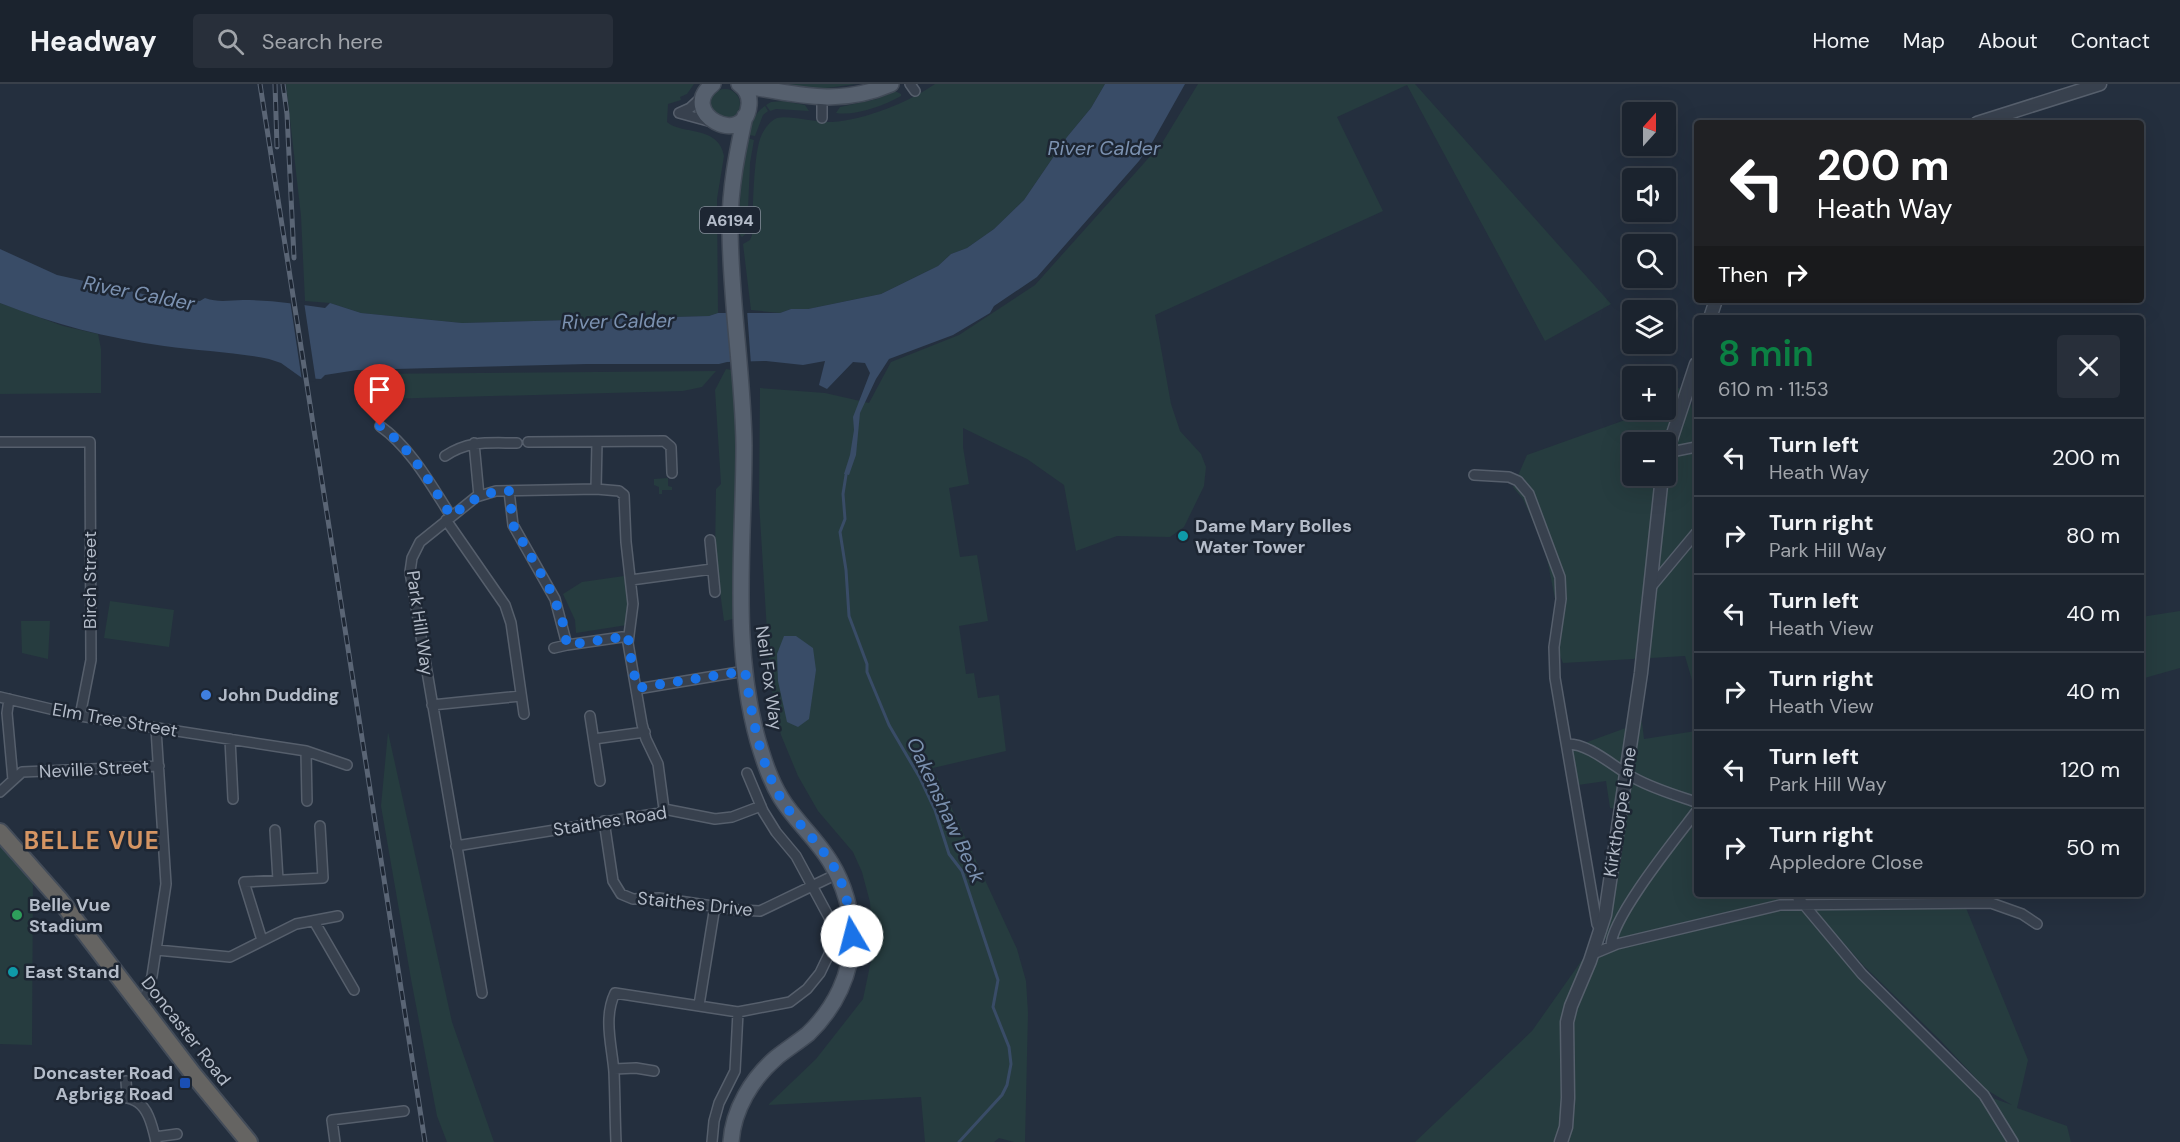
<!DOCTYPE html>
<html lang="en">
<head>
<meta charset="utf-8">
<style>
	:root { --surface:#1b232e; --page:#282f3a; --text:#f1f3f6; --muted:#a0a4aa; --line:#39404a; --accent:#0b8043 }
	body { margin:0; font-family:"DM Sans",sans-serif; background:var(--page); color:var(--text); height:100vh; display:flex; flex-direction:column; font-size:22px; white-space:nowrap }
	* { box-sizing:border-box; margin:0 }
	p { font-size:20px; color:var(--muted) }
	.icon { flex:none; width:33px; height:33px; fill:none; stroke:currentColor; stroke-width:2; stroke-linecap:round; stroke-linejoin:round }
	.map { position:relative; flex:1; overflow:hidden }
	.side { position:absolute; left:1694px; top:231px; width:450px; height:582px; display:flex; flex-direction:column; background:var(--surface); border-radius:6px; box-shadow:0 6px 24px #0002,0 0 0 2px var(--line) }
	.side>* { flex:none }
	.banner { position:absolute; left:1694px; top:36px; width:450px; height:183px; border-radius:6px; box-shadow:0 6px 24px #0002,0 0 0 2px var(--line); background:#202124; color:#fff; overflow:hidden }
	.needle { width:39px; rotate:21deg }
	.controls { position:absolute; left:1622px; top:18px; display:grid; gap:12px }
	.controls a { display:grid; place-items:center; width:54px; height:54px; border-radius:6px; background:var(--surface); box-shadow:0 6px 24px #0002,0 0 0 2px var(--line); font-size:30px }
	.pin { position:absolute; display:grid; place-items:center; width:51px; height:51px; color:#fff; margin:-62px -26px; border-radius:50% 50% 50% 0; rotate:-45deg; box-shadow:0 0 6px #0007 }
	.pin .icon { rotate:45deg }
	.me { position:absolute; width:66px; margin:-33px; rotate:352deg; stroke-linejoin:round; filter:drop-shadow(0 0 4px #0008) }
	.turn { display:flex; align-items:center; gap:21px; height:126px; padding:0 24px; font-size:27px }
	.turn .icon { width:78px; height:78px; stroke-width:2.5 }
	.turn b { display:block; font-size:42px; line-height:51px }
	.then { display:flex; align-items:center; height:57px; padding:0 24px; background:#0003; gap:12px; font-size:22px }
	.round { display:grid; place-items:center; flex:none; width:63px; height:63px; border-radius:6px; background:var(--page) }
	.summary { display:flex; align-items:center; justify-content:space-between; height:102px; padding:0 24px }
	h1 { font-size:36px; font-weight:600; line-height:45px; color:var(--accent) }
	ul { padding:0; list-style:none }
	li { display:flex; align-items:center; gap:18px; height:78px; padding:0 24px; border-top:2px solid var(--line) }
	li div { flex:1 }
	li b { display:block; font-size:22px }
	li em { font-style:normal }
	header { display:flex; align-items:center; gap:36px; box-sizing:border-box; height:84px; padding:0 30px; background:var(--surface); border-bottom:2px solid var(--line) }
	header strong { font-size:28px }
	nav { display:flex; gap:33px; margin-inline-start:auto; font-size:21px }
	.search { width:420px; height:54px; background:var(--page); display:flex; align-items:center; gap:15px; box-sizing:border-box; padding:0 21px; border-radius:6px; color:var(--muted); font-size:22px }
	.map>svg:first-child { display:block }
	.green { fill:#263c3f; fill-rule:evenodd }
	.water { fill:#394c67 }
	.pier { fill:#242f3e }
	.lines { fill:none; stroke-linecap:round; stroke-linejoin:round }
	.stream { stroke:#394c67; stroke-width:3 }
	.minor-casing { stroke:#565f6c; stroke-width:12 }
	.tertiary-casing { stroke:#565f6c; stroke-width:15 }
	.primary-casing { stroke:#414a57; stroke-width:18 }
	.trunk-casing { stroke:#434c59; stroke-width:20 }
	.minor { stroke:#38414e; stroke-width:9 }
	.tertiary { stroke:#38414e; stroke-width:12 }
	.primary { stroke:#56606e; stroke-width:15 }
	.trunk { stroke:#656462; stroke-width:16 }
	.rail-casing { stroke:#5a6575; stroke-width:5 }
	.rail { stroke:#1d2633; stroke-width:3; stroke-dasharray:9; stroke-linecap:butt }
	.route { stroke:#1a73e8; stroke-width:10; stroke-dasharray:0 18 }
	.culture-dot { fill:#0f9aa8; stroke:#1d2633; stroke-width:2 }
	.shop-dot { fill:#3f7fe0; stroke:#1d2633; stroke-width:2 }
	.leisure-dot { fill:#2e9e5b; stroke:#1d2633; stroke-width:2 }
	.transit-dot { fill:#1a4fb4; stroke:#1d2633; stroke-width:2 }
	.labels { text-anchor:middle; stroke-width:5; stroke-linejoin:round; paint-order:stroke }
	.shield { fill:#1d2633; stroke:#878f9c; stroke-width:1.5 }
	.shield-label { font-size:16px; font-weight:bold; fill:#b4bcc9 }
	.poi-label { font-size:18px; font-weight:bold; fill:#b4bcc9; stroke:#1d2633; text-anchor:start }
	.street-label { font-size:18px; fill:#b4bcc9; stroke:#1d2633 }
	.water-label { font-size:20px; font-style:italic; fill:#7c92b1; stroke:#1d2633 }
	.district-label { font-size:24px; font-weight:bold; letter-spacing:1.5px; fill:#d59563; stroke:#1d2633 }
</style>
</head>
<body>
<header>
<strong>Headway</strong>
<div class="search"><svg class="icon" aria-label="search" viewBox="0 0 24 24"><circle cx="10" cy="10" r="6"/><path d="M15 15l6 6"/></svg>Search here</div>
<nav><a>Home</a><a>Map</a><a>About</a><a>Contact</a></nav>
</header>
<div class="map">
<svg width="2180" height="1058" viewBox="0 0 2180 1058">
	<rect width="100%" height="100%" fill="#242f3e"/>
	<path class="green" d="M286 0H694L687 10 680 13 681 16 668 20 667 38C681 51 719 41 724 72L717 115 718 229 709 232 462 239 361 229 330 219 305 217 301 132Z
		M780 0H856L820 5Z
		M935 0H1105L1091 24 1067 53 1024 116 994 145 967 164 951 170 938 182 881 210 808 225H791L780 229 751 226 743 160 750 156 752 151C753 129 753 67 762 50 765 44 770 37 777 34 789 31 818 39 832 38 865 36 909 18 935 0Z
		M1198 0H1415L1611 220 1545 257 1407 1 1337 33 1383 127 1155 231 1171 320 1180 347 1201 370 1206 383 1204 402 1184 443 1170 453 1117 452 1076 467 1064 401 1027 375 963 344V363L969 400 949 404 960 473 977 471 988 537 959 542 966 590 974 589 978 614 999 611 1006 667 933 684 1017 865 1026 897 1028 929 1025 1058H1014L999 1054 994 1058H925L921 1013 768 1021 816 975 863 915 873 867 870 818 862 788 853 768 818 727 798 692 781 651 770 596 759 418 760 304 825 309 869 319 891 278 959 251 1035 201 1162 59Z
		M710 20a15 15 0 1 1 30 0a15 15 0 1 1-30 0Z
		M895 7 901 10V12C883 22 856 32 836 29L840 23 877 15Z
		M783 17 805 21 809 27 776 25 770 27 766 21 771 18Z
		M765 22 768 27 763 31 755 52 749 51C751 40 755 28 765 22Z
		M747 54 754 56 750 79 747 149 742 153 740 151C739 118 741 86 747 54Z
		M0 219 63 242 98 250 101 265V309L0 310Z
		M726 285 731 286 736 326 733 535 724 537 715 471 716 405 721 400 715 306Z
		M716 287 702 303 683 307 382 315 363 290Z
		M1672 302 1688 307 1696 342V610L1685 572 1563 579 1552 552 1556 520 1545 464 1523 415 1513 403 1527 371 1653 326H1665ZM1632 358H1665V392H1632Z
		M668 394V402L672 403V406H662V410H659V403L654 401V395Z
		M624 492 630 523 627 541 576 549 575 536 563 510 582 498Z
		M110 517 174 526 169 563 104 554Z
		M2180 527V584L2141 595V533Z
		M21 537H50L48 575 22 569Z
		M1642 638 1644 655 1696 647V810H1965L1964 819 2028 976 2017 1024 2067 1042 2071 1058H1415L1532 947 1587 869 1795 820 1781 814 1774 819 1620 855H1601L1618 725 1610 724 1606 697 1578 701 1571 664ZM1810 827 1819 831 1863 881 1940 956 1987 1006 2012 1021 1984 1011 1832 855Z
		M388 648 452 938 494 1058H447L437 1032 411 895 381 722Z
		M0 758 33 793 32 961 0 960Z"/>
	<path class="water" d="M1105 0H1185L1153 57 1139 77 1037 193 994 222 990 229 953 251 889 275 876 295 860 329 856 371 849 391 844 390 850 371 854 346 853 333 870 289 865 279 853 278 827 305 819 301 825 277 803 281 766 277 727 278 719 280H587L357 286 325 291 321 295 302 294 281 279 269 275C235 268 199 267 164 262 107 254 53 240 0 219V165L57 191 161 214 200 217 205 214C219 219 230 216 243 216 271 216 298 220 325 224L330 219 361 229 462 239 709 232 718 229H780L791 225H808L881 210 938 182 951 170 967 164 994 145 1024 116 1067 53 1091 24Z
		M784 552H796L813 564 816 586 809 635 798 643 787 638 778 597 777 570Z"/>
	<path class="pier" d="M290 216 304 218 316 298 302 297Z
		M726 226H747L751 281H731Z"/>
	<g class="lines">
		<path class="stream" d="M846 391 843 410 845 435 840 448 846 486 849 532 867 580V588L889 641 920 694 935 726 949 770 962 787 998 896 993 923 1009 963 1011 980 1007 1001 1002 1011 959 1058"/>
		<g class="minor-casing">
			<path id="minor" d="M910 0 915 7
				M702 13 690 24 679 29 712 38
				M822 34V14
				M380 342C411 364 431 401 451 432
				M0 358H90L91 576 80 632
				M528 358 664 357 671 363 672 389
				M474 359 479 412
				M1666 369 1696 363
				M445 372C469 356 489 359 517 359
				M1474 391 1509 393 1518 397 1529 410 1560 493 1561 515 1554 563 1555 594 1597 840 1601 847
				M596 405 597 358
				M509 407 513 441 555 515 567 561 629 552
				M446 436 505 521 511 539 524 630
				M710 456 715 508
				M631 496 712 485
				M1651 503 1696 449
				M554 564 567 561
				M637 605 745 587
				M0 613 80 632 306 667 347 681
				M9 615 7 629 13 696
				M432 621 521 612
				M590 632 600 697
				M230 655 233 715
				M594 655 645 648
				M1567 660C1589 659 1615 684 1634 694 1654 705 1675 711 1696 718
				M306 667 307 717
				M0 708 22 688 159 682
				M604 737 613 797 621 810 633 815 659 814 739 826 760 827 837 790
				M275 746 278 796
				M456 762 660 729 664 725 715 735 732 733 761 722
				M1795 810 1862 890 1984 1011 2013 1058
				M314 837 354 906
				M262 856 244 798 323 794 320 742
				M1611 862C1611 834 1677 753 1696 728
				M157 866 230 873 296 840 338 832
				M1593 870 1617 860 1780 821 1991 819 2022 830 2037 840
				M482 909 410 488 412 474 420 458 476 413 496 407 596 405 619 407 624 411 626 458 633 520 628 559 642 640 646 655 658 680 664 725
				M139 917 146 911 152 892 166 800 156 645
				M699 921 715 822
				M614 985 636 984 654 987
				M126 997 127 1012
				M93 1011C136 1013 146 1011 156 1058
				M155 1053 177 1050
				M335 1058 332 1036 404 1027
				M616 1058C615 1035 615 1011 614 988 612 962 603 934 615 909L738 928 790 918 807 905 820 889 831 866V837L796 772 776 748 763 727 747 689
				M712 1058 714 1037 719 1019 735 987 738 928"/>
		</g>
		<g class="tertiary-casing">
			<path id="tertiary" d="M1977 39 2100 0
				M1710 234 1716 216
				M1665 374 1696 280
				M1561 1058 1566 1043 1568 1014 1567 938 1571 922 1590 877 1605 831 1641 589 1662 392"/>
		</g>
		<g class="primary-casing">
			<path id="primary" d="M713 0C676 29 745 65 749 21 750 12 746 5 739 0
				M741 1C795 10 839 23 891 0
				M731 1058C733 1026 752 994 777 973 787 965 798 958 808 950 835 924 852 890 852 852 852 828 844 800 831 779 817 755 795 737 781 714 770 696 764 677 758 657 731 561 744 459 744 361 743 288 730 215 730 141 730 104 737 69 745 32"/>
		</g>
		<g class="trunk-casing">
			<path id="trunk" d="M0 748 60 816 193 990 249 1058"/>
		</g>
		<use href="#minor" class="minor"/>
		<use href="#tertiary" class="tertiary"/>
		<use href="#primary" class="primary"/>
		<use href="#trunk" class="trunk"/>
		<g class="rail-casing">
			<path id="rail" d="M260 0 425 1058
				M275 0 277 63
				M283 0 287 30 294 174"/>
		</g>
		<use href="#rail" class="rail"/>
	</g>
	<g class="lines">
		<path class="route" d="M380 342C411 364 431 400 451 432 471 417 482 407 509 407L513 441 552 509 562 535 567 561 629 552 628 559 637 604 745 587C752 630 758 673 779 711 793 736 815 754 830 777 845 798 850 827 852 852"/>
	</g>
	<g class="culture-dot">
		<circle cx="1183" cy="452" r="6"/>
		<circle cx="13" cy="888" r="6"/>
	</g>
	<circle class="shop-dot" cx="206" cy="611" r="6"/>
	<circle class="leisure-dot" cx="17" cy="831" r="6"/>
	<rect class="transit-dot" x="179" y="993" width="12" height="12" rx="3"/>
	<g class="labels">
		<rect class="shield" x="700" y="123" width="60" height="26" rx="4.5"/>
		<g class="shield-label">
			<text x="730" y="142">A6194</text>
		</g>
		<g class="poi-label">
			<text x="1195" y="448">Dame Mary Bolles<tspan x="1195" dy="21">Water Tower</tspan></text>
			<text x="218" y="617">John Dudding</text>
			<text x="29" y="827">Belle Vue<tspan x="29" dy="21">Stadium</tspan></text>
			<text x="25" y="894">East Stand</text>
			<text x="173" y="995" text-anchor="end">Doncaster Road<tspan x="173" dy="21">Agbrigg Road</tspan></text>
		</g>
		<g class="street-label">
			<text transform="translate(90 496) rotate(-90)" y="6">Birch Street</text>
			<text transform="translate(420 539) rotate(82)" y="6">Park Hill Way</text>
			<text transform="translate(769 594) rotate(82)" y="6">Neil Fox Way</text>
			<text transform="translate(115 636) rotate(10)" y="6">Elm Tree Street</text>
			<text transform="translate(94 685) rotate(-3)" y="6">Neville Street</text>
			<text transform="translate(1620 728) rotate(-81)" y="6">Kirkthorpe Lane</text>
			<text transform="translate(610 737) rotate(-9)" y="6">Staithes Road</text>
			<text transform="translate(695 820) rotate(6)" y="6">Staithes Drive</text>
			<text transform="translate(186 947) rotate(52)" y="6">Doncaster Road</text>
		</g>
		<g class="water-label">
			<text x="1104" y="71">River Calder</text>
			<text transform="translate(139 209) rotate(11)" y="7">River Calder</text>
			<text transform="translate(618 237) rotate(-1)" y="7">River Calder</text>
			<text transform="translate(946 726) rotate(65)" y="7">Oakenshaw Beck</text>
		</g>
		<g class="district-label">
			<text x="92" y="765">BELLE VUE</text>
		</g>
	</g>
</svg>
<div class="controls">
<a><svg class="needle" viewBox="-14 -14 28 28"><path d="M0-13l5 13h-10z" fill="#e53935"/><path d="M0 13l5-13h-10z" fill="#a0a4aa"/></svg></a>
<a><svg class="icon" aria-label="sound" viewBox="0 0 24 24"><path d="M4 9h4l5-4v14l-5-4H4zM17 9q2 3 0 6"/></svg></a>
<a><svg class="icon" aria-label="search" viewBox="0 0 24 24"><circle cx="10" cy="10" r="6"/><path d="M15 15l6 6"/></svg></a>
<a><svg class="icon" aria-label="layers" viewBox="0 0 24 24"><path d="M12 4l9 5-9 5-9-5zM3 14l9 5 9-5"/></svg></a>
<a>+</a>
<a>−</a>
</div>
<div class="pin" style="left:380px;top:342px;background:#d93025"><svg class="icon" aria-label="arrive" viewBox="0 0 24 24"><path d="M6 21V4h12l-3 4 3 4H6"/></svg></div>
<svg class="me" style="left:852px;top:852px" viewBox="-20 -20 40 40"><circle r="19" fill="#fff"/><path d="M0-13L10 11 0 6-10 11z" fill="#1a73e8"/></svg>
<div class="banner">
<div class="turn"><svg class="icon" aria-label="left" viewBox="0 0 24 24"><path d="M17 20v-9H6M10 6l-5 5 5 5"/></svg><div><b>200 m</b>Heath Way</div></div>
<div class="then">Then<svg class="icon" aria-label="right" viewBox="0 0 24 24"><path d="M7 20v-9h11M14 6l5 5-5 5"/></svg></div>
</div>
<section class="side">
<div class="summary"><div><h1>8 min</h1><p>610 m · 11:53</p></div><a class="round"><svg class="icon" aria-label="close" viewBox="0 0 24 24"><path d="M6 6l12 12M18 6L6 18"/></svg></a></div>
<ul>
<li><svg class="icon" aria-label="left" viewBox="0 0 24 24"><path d="M17 20v-9H6M10 6l-5 5 5 5"/></svg><div><b>Turn left</b><p>Heath Way</p></div><em>200 m</em></li>
<li><svg class="icon" aria-label="right" viewBox="0 0 24 24"><path d="M7 20v-9h11M14 6l5 5-5 5"/></svg><div><b>Turn right</b><p>Park Hill Way</p></div><em>80 m</em></li>
<li><svg class="icon" aria-label="left" viewBox="0 0 24 24"><path d="M17 20v-9H6M10 6l-5 5 5 5"/></svg><div><b>Turn left</b><p>Heath View</p></div><em>40 m</em></li>
<li><svg class="icon" aria-label="right" viewBox="0 0 24 24"><path d="M7 20v-9h11M14 6l5 5-5 5"/></svg><div><b>Turn right</b><p>Heath View</p></div><em>40 m</em></li>
<li><svg class="icon" aria-label="left" viewBox="0 0 24 24"><path d="M17 20v-9H6M10 6l-5 5 5 5"/></svg><div><b>Turn left</b><p>Park Hill Way</p></div><em>120 m</em></li>
<li><svg class="icon" aria-label="right" viewBox="0 0 24 24"><path d="M7 20v-9h11M14 6l5 5-5 5"/></svg><div><b>Turn right</b><p>Appledore Close</p></div><em>50 m</em></li>
</ul>
</section>
</div>
</body>
</html>
